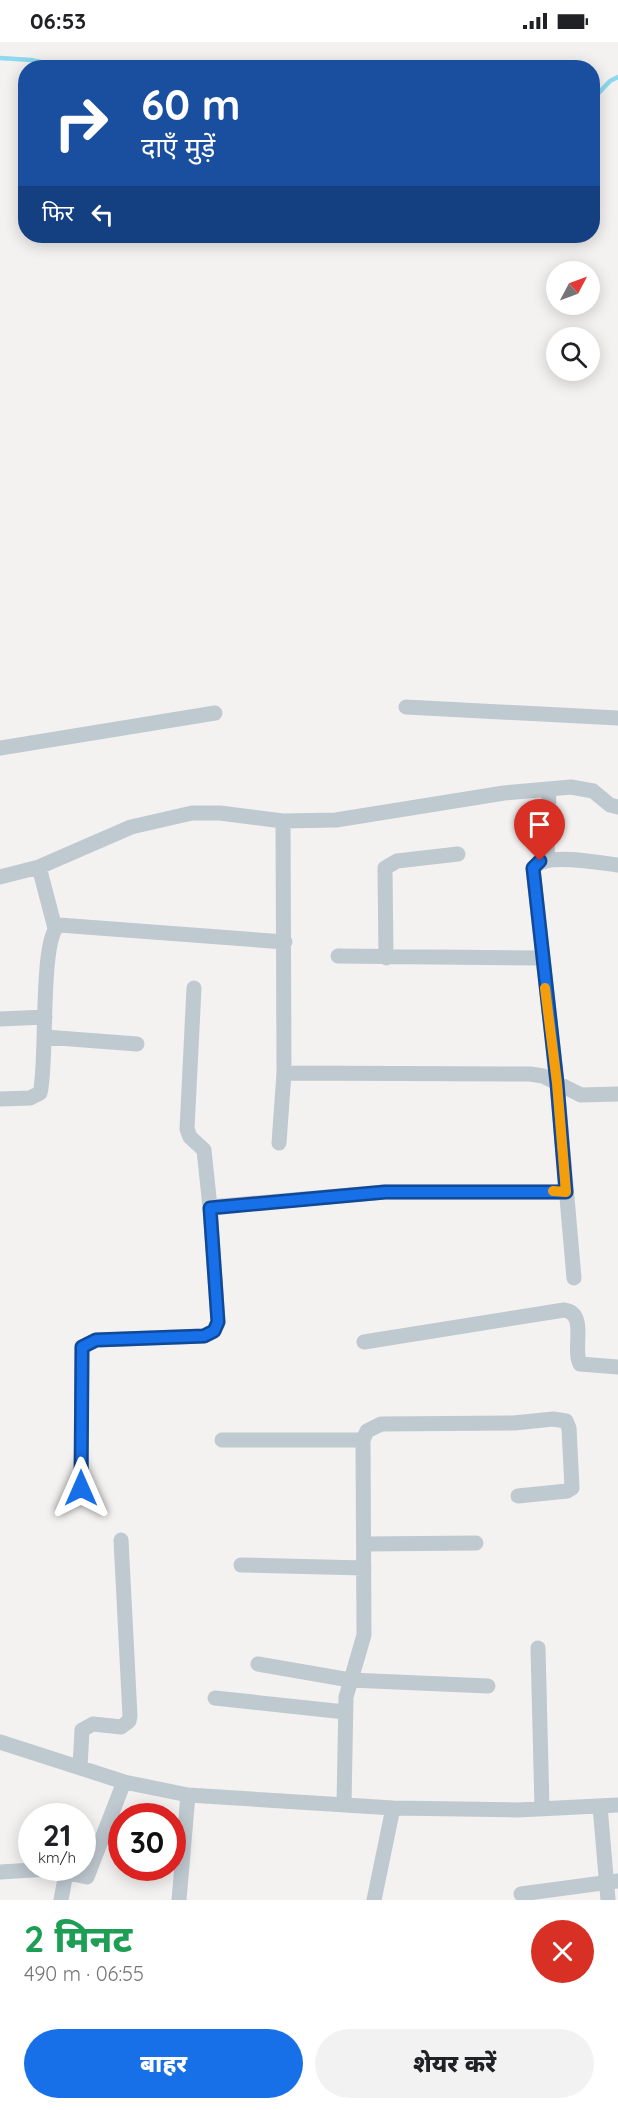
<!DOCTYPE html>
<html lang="hi">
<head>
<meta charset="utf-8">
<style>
	:root { --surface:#fff; --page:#f2f2f2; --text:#202124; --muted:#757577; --accent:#1770e8 }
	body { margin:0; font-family:Quicksand,"Noto Sans Devanagari",sans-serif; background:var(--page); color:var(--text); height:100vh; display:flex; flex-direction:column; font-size:22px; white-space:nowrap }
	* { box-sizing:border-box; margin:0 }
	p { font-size:20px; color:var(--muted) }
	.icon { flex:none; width:33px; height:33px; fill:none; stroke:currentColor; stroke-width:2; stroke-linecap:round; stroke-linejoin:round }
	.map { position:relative; height:1858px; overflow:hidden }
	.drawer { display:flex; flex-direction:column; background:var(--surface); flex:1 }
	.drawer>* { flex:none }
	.top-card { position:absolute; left:18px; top:18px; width:582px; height:183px; border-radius:24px; box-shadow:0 3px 15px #0003; background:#1a4fa0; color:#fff; overflow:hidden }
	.needle { width:39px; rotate:49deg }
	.buttons { position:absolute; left:546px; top:219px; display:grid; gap:12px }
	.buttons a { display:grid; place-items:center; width:54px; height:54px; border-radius:50%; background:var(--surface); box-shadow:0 3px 15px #0003; font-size:30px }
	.speed { position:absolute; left:18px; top:1761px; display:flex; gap:12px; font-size:30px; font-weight:700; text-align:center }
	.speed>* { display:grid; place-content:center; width:78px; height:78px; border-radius:50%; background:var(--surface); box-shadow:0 3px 15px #0003; line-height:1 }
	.speed small { font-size:15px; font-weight:400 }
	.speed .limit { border:9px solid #d22; background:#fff; color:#111 }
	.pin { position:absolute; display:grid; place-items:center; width:51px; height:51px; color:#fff; margin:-62px -26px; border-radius:50% 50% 50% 0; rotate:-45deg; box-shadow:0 0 6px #0007 }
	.pin .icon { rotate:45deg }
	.me { position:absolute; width:66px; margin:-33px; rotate:0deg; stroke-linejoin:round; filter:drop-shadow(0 0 4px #0008) }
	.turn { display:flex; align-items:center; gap:21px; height:126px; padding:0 24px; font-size:27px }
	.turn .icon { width:78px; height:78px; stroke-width:2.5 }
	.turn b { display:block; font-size:42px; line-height:51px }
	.then { display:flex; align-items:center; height:57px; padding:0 24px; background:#0003; gap:12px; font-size:22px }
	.round { display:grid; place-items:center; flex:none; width:63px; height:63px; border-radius:32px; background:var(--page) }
	.headline { display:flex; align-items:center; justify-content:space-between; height:102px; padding:0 24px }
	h1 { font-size:36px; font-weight:800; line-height:45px; color:#1e9e55 }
	.button { display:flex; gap:12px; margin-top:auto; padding:12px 24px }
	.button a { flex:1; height:69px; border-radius:36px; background:var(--accent); color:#fff; font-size:24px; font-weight:800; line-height:69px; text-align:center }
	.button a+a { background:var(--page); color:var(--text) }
	.status { display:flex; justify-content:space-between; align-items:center; height:42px; padding:0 30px; background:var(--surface); direction:ltr }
	.status svg { height:16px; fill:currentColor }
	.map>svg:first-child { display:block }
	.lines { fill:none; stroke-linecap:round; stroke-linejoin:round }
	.stream { stroke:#8dd9ee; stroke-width:4.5 }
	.minor { stroke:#bfc9d0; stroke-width:15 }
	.route-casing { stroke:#0f4997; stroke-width:15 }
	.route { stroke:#1770e8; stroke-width:10 }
	.slow { stroke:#f59e0b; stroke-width:10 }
</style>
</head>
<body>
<div class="status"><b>06:53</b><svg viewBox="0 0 49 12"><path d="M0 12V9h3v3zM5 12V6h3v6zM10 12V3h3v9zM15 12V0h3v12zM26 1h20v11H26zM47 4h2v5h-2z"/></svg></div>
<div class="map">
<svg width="618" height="1858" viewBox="0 0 618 1858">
	<rect width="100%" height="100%" fill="#f4f1f1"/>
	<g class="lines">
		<path class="stream" d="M0 16 31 18 68 26
			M592 58 610 39 618 35"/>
		<path class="minor" d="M406 665 618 676
			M0 706 215 671
			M547 817 549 747
			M39 825 55 886
			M0 835 39 825 131 785 192 771H220L283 779 336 778 504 751 571 745 593 749 610 763 618 765
			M338 914 541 916
			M386 916 385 826 397 819 458 812
			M194 946 187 1087 190 1095 204 1108 210 1165 385 1150H566
			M0 977 45 975
			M45 995 137 1002
			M284 1031 530 1032 543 1034 581 1053 618 1052
			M0 1057 30 1056 40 1051C48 1023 39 895 59 883L285 900
			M279 1101 284 1031 283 779
			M574 1236 557 1041 533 827C543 809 599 821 618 823
			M364 1300 564 1268C588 1271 572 1306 580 1322L618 1325
			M222 1398H363
			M81 1446 82 1305 96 1298 204 1294 214 1289 218 1280 210 1165
			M364 1502 476 1501
			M241 1523 364 1526
			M538 1606 542 1766
			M258 1622 350 1638 488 1644
			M215 1656 345 1670
			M0 1700 124 1740 188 1753 393 1766 518 1768 618 1763
			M80 1725 82 1688 93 1682 121 1685 129 1679 130 1674 121 1498
			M344 1763 346 1655 364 1593 363 1398 367 1389 381 1382 514 1381 553 1377 566 1379 569 1386 572 1446 567 1449 518 1454
			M600 1764 608 1858
			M0 1830 49 1827 87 1835 124 1740
			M521 1852 618 1839
			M61 1858 66 1831
			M179 1858 188 1753
			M374 1858 393 1766"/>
	</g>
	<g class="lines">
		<g class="route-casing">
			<path id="route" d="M81 1446 82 1305 96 1298 204 1294 214 1289 218 1280 210 1166 385 1150H566L557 1041 533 826 540 819"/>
		</g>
		<use href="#route" class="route"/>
		<path class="slow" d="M545 946 557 1041 566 1150 553 1149"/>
	</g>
</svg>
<div class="buttons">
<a><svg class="needle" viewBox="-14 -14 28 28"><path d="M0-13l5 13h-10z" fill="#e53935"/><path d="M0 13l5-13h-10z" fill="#757577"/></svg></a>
<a><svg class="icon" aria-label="search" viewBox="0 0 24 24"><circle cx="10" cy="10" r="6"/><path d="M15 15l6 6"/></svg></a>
</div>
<div class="speed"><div>21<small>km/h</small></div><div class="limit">30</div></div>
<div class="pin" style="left:540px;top:819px;background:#d93025"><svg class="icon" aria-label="arrive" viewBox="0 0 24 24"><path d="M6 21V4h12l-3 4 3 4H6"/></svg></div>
<svg class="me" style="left:81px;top:1446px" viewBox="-20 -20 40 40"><path d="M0-17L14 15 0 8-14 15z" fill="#1770e8" stroke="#fff" stroke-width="4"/></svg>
<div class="top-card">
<div class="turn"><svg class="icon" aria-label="right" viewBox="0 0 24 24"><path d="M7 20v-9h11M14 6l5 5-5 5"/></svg><div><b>60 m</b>दाएँ मुड़ें</div></div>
<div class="then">फिर<svg class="icon" aria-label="left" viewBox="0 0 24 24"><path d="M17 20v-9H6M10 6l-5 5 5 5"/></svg></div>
</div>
</div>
<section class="drawer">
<div class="headline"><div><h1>2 मिनट</h1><p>490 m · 06:55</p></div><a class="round" style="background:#d93025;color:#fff"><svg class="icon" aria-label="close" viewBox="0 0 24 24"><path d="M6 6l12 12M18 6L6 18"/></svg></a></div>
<div class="button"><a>बाहर</a><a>शेयर करें</a></div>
</section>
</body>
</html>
